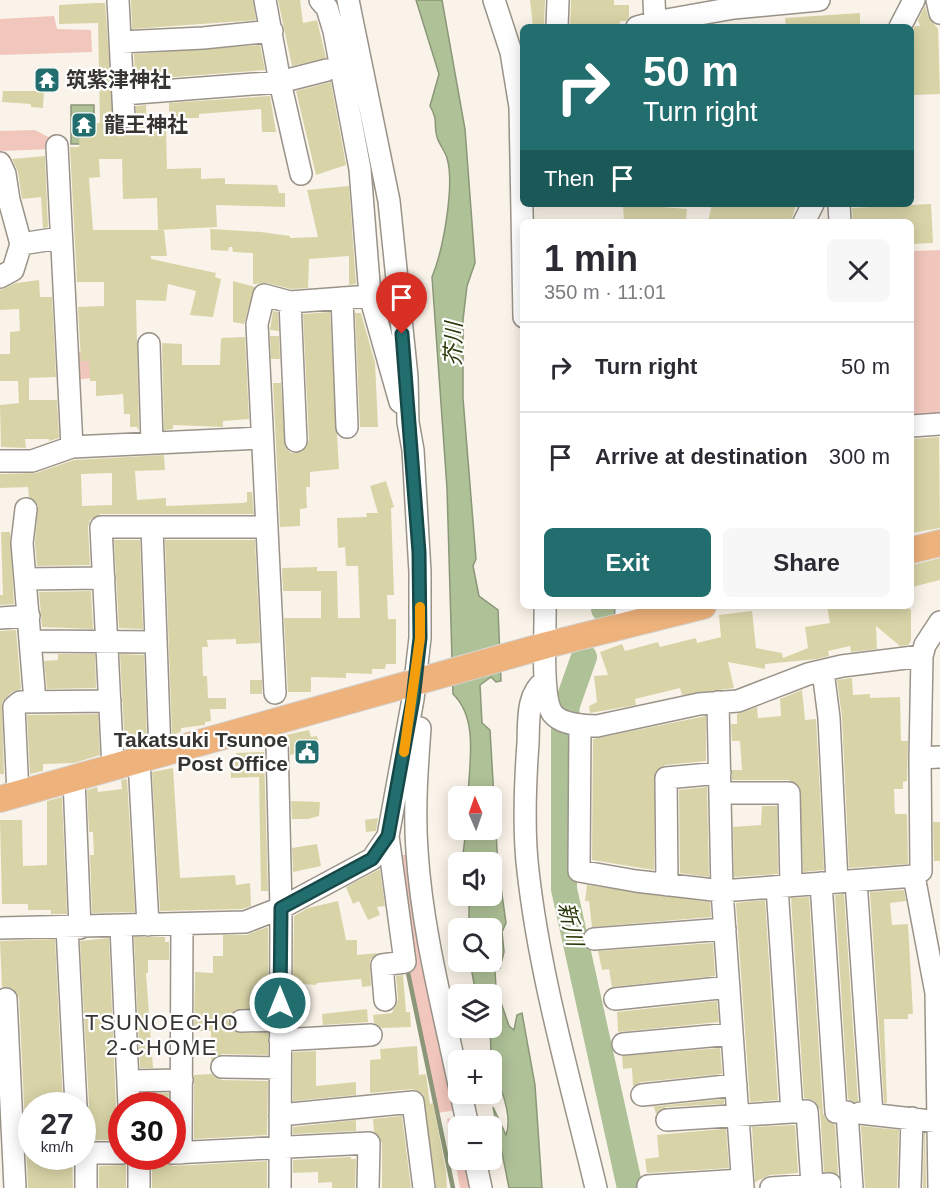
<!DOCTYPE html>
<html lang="en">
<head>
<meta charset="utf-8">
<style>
	:root { --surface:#fff; --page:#f7f7f7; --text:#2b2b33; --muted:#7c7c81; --line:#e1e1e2; --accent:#226e6e }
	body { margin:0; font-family:Helvetica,"Noto Sans JP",sans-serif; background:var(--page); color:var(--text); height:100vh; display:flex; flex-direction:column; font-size:22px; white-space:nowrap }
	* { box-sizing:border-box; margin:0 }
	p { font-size:20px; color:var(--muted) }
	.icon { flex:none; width:33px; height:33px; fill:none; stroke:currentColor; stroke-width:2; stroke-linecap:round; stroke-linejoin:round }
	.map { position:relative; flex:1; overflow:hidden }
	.details { position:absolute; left:520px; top:219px; width:394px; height:390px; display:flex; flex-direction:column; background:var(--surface); border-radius:9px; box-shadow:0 3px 15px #0003 }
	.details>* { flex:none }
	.guide { position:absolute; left:520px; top:24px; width:394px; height:183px; border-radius:9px; box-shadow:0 3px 15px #0003; background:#226e6e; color:#fff; overflow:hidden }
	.needle { width:39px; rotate:358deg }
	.tools { position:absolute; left:448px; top:786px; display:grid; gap:12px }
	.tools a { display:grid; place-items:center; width:54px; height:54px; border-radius:9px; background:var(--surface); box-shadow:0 3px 15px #0003; font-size:30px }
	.speed { position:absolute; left:18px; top:1092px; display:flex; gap:12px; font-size:30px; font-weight:700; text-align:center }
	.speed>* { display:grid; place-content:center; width:78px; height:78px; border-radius:50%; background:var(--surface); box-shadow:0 3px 15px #0003; line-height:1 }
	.speed small { font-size:15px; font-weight:400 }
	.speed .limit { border:9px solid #d22; background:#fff; color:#111 }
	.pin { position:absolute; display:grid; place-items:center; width:51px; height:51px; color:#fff; margin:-62px -26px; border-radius:50% 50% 50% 0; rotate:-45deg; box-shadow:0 0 6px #0007 }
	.pin .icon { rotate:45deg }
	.me { position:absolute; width:66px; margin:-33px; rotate:0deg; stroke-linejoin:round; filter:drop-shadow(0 0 4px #0008) }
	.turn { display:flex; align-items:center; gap:21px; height:126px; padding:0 24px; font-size:27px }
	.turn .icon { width:78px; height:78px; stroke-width:2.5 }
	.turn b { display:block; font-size:42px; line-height:51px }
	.then { display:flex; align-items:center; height:57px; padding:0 24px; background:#0003; gap:12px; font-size:22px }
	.round { display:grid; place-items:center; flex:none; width:63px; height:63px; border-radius:9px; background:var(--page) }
	.head { display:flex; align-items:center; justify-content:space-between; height:102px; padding:0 24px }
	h1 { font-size:36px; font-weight:700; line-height:45px }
	.button { display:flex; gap:12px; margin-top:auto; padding:12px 24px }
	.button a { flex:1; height:69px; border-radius:9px; background:var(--accent); color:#fff; font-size:24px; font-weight:700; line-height:69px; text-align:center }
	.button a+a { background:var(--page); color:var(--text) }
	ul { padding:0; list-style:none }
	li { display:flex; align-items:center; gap:18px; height:90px; padding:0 24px; border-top:2px solid var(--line) }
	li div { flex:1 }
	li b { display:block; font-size:22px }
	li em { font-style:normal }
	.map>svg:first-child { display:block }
	.green { fill:#f1c6bc }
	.water { fill:#afc197; stroke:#8b9778; stroke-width:1.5 }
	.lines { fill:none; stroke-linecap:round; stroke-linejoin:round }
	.stream { stroke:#8b9778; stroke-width:4.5 }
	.river { stroke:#afc197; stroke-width:26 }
	.building { fill:#d9d4a7; fill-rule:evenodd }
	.minor-casing { stroke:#999389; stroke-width:24 }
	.major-casing { stroke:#d3d3d2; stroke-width:28 }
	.minor { stroke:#fff; stroke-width:21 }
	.major { stroke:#eeb27c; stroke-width:26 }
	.route-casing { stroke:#164848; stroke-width:15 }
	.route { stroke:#226e6e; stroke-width:10 }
	.slow { stroke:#f59e0b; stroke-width:10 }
	.labels { text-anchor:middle; stroke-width:4.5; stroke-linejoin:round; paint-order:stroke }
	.poi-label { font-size:21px; font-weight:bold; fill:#373531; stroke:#fff; text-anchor:start }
	.water-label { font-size:22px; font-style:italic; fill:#293909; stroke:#fff }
	.neighbourhood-label { font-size:22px; letter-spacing:1.5px; fill:#373531; stroke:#fff }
</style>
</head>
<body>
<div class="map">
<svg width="940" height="1188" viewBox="0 0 940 1188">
	<rect width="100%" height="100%" fill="#faf3e9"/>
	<path class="green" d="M54 16 57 29 91 30 92 52 0 55V19Z
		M35 130 52 139V149L0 151V131Z
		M940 250V417L912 421V251Z
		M72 352H84V361H101L121 377V394L110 395V376L74 380Z
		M396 855H412L456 1110 438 1113 408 965Z
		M458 1117 459 1160H470L476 1188H460L447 1119Z"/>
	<path class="water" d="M416 0H442L465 129 475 263 467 286 463 320V398L476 559 473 566 479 596 498 610 501 681 496 682 491 677 480 685 482 723 490 730 498 866 506 923 502 932 504 952 500 968 495 971 496 988 509 1026 514 1030 517 1015 522 1013 535 1085 542 1188H509L493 1107 506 1135C514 1113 497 1082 492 1061 489 1049 493 1039 488 1028H492V994H476L470 962H492V928L469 927V896H492V862H462L466 830H492V796H468C469 764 479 719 453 694L447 488 432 277C443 251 455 185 447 158 445 151 439 144 437 137 433 124 439 122 430 106L439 74Z
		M71 105H94V144H71Z"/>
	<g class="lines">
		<path class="stream" d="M407 968 453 1188"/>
		<path class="river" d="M604 609 606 606
			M584 657 567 705 564 731V889L630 1188"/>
	</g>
	<path class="building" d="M131 0H253L256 20 132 29Z
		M278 0H300L303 23 317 20 326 58 292 66Z
		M530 0H545L544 27H533Z
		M571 0H614V5H629V17L626 21H620V24L570 27Z
		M96 3H105L114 124 124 130 130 128 136 122V106L146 105 147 131 166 130 167 169 201 168V179L225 178V184L277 185 279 193H285V207L216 205 217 227 158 230 157 198 123 199 122 159H99L100 177 89 178 93 230H164L167 256H151V259L216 273 215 277 221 279 213 317 190 315 196 291 168 284 166 301 136 300 139 431 137 427H130V414H124L123 394 96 396V381H90L89 361H81L78 307 104 306V282H77L70 147H79L80 123H100L98 23 59 24V5Z
		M925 6 928 16 938 29 940 94 912 95V32L915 26H920L918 20Z
		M860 13V27H786L785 18Z
		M260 45 265 70 135 80 134 54Z
		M331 82 346 165 316 175 296 91Z
		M3 91H44L43 108 31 107V104L2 102Z
		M270 96 276 132H262L261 109 199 114V118H169V103Z
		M45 156 48 227 43 228 41 197 22 199 18 172 12 159Z
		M349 186 356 284 349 285V256L309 259 308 288 291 289 267 283 253 284V253L233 252 232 247H229L228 251 211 250 210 229 261 232 290 236V238L318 237 307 190Z
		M623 204 687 209 686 220 624 222Z
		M712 204H796L791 222H708Z
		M931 204 933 243 912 244V222H853L852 208Z
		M39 280 40 297H52L56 377 29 378V400H57L59 438 49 441V439H25L26 448 1 447 0 405 19 403 18 381H0V354H10V332L20 331 19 309 0 310V290L16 283Z
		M233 281 255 287 244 324 233 322Z
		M273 311 278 312 279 331 270 330Z
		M330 312 339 469 310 472V487H306L307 508 300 509V526L280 527 273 383H281L285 447 291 453 302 452 309 440 303 314Z
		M355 313H361L375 363 378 427H360Z
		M270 336H279L280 359H271Z
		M245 337 249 419 223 421V427L173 425V429L164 430 162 343 182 344V365H220L221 338Z
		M939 437 940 528 912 533V439Z
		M164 455 165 470 135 471 137 500 166 498V506L242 503 247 502V492H252L254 514H100L90 520 88 527 90 565 37 566 35 543 38 505 29 497 28 487 0 488V474L36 473 74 460ZM112 473V505L82 506 81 474Z
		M386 481 394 507 391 508 394 595H387L388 619H396V664H386L385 669H372V674L346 673V678L311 677V692H288L284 618H321V591H283L282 568 317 567V571H337L338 618H360L358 566H346L345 547 338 548 337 518 367 517 366 513H378L370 486Z
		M1 532H10L14 604 0 605V595H3Z
		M114 540H140L143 629 119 628Z
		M165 540H255L260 643 236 644V639L207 640 208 647H202L203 676H207L208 698H226V709H210L211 721 205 722V725L181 728V732L172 735Z
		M940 558V580L912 587V565Z
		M91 591 93 629 42 627 39 592Z
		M827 606H906L911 610V641L908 645 900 646 876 626 877 649 851 652 850 646 828 651 829 656 817 659 765 664V669L728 662 734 688 682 695 680 688 635 699 636 705 590 713 589 706 597 702 594 676 608 675 600 652 622 644 625 651 658 642 660 647 696 638 697 643 721 637 719 615 752 611 756 648 782 653 783 658 808 648 805 627 830 623Z
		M16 630 21 689 12 692 2 702 4 774H0V631Z
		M58 654H95L96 688 47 689 44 661 58 660Z
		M120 654 144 655 147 742H133V746L125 748Z
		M852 678 853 695 870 694V698L900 697 901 741H908L907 781 903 782V789H894L895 814H907L908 864 849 868 842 717 837 680Z
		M250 680H262V694H250Z
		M802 690 805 720 816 719 824 870 803 872 800 787 789 780H732V770H742L740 741H732L731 724H737V714L757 707 758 718 781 716 780 699Z
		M98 714 100 755 74 763 43 764V771L30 774 27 715Z
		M706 716V761L665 765 655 773 654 870 592 860 593 739Z
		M309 730 311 737 317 736 320 749 290 755V743L286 735Z
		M264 752 268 891H261L259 777 231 778 230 758H237L236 753Z
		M173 768 180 878 235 875 236 885 250 883 251 906 242 909 160 911 152 772Z
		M127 779 135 912 92 913 90 855H94L93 832H89L87 790 97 787 98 792 122 789 121 780Z
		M707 787 709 877 680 873 679 790Z
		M62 797 67 914H51V910H28V904H2L0 820H22L23 866 47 865V801Z
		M291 801 320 802 319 816 308 819H292Z
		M762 806H777L778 874 734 877 733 827 761 825Z
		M378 818 376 831 366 832 365 820Z
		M933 822H940V861H934Z
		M317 844 321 866 293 872 292 848Z
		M380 869 385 906 377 907 380 915 368 920 359 901 353 904 346 887Z
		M587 885 710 902 711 917 592 927 589 901H585Z
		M904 890 906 901 890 903 892 925 908 924 913 1014H908V1019H884L887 1103H884L870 892Z
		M844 894 858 1101 854 1102 848 1099 835 895Z
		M809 897 823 1113 826 1119 835 1125 838 1175 824 1172 820 1110 813 1100 804 1098 791 898Z
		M765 900 778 1100 750 1102 736 903Z
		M338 901 346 940H357V955L378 953 370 960 371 986 362 987 361 979 317 983 316 985 293 983 294 916 308 908Z
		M268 927V1008L235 1010 228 1021 235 1032 268 1033V1055L222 1054 211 1060V1031H194L195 972 213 973V956H223V935H246Z
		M134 937H165V942H169V960H148V973H146L153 1068H140Z
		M109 938 116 1107 122 1116V1140H91L86 1137 85 1115 89 1105 80 941Z
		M55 939 63 1106H32V1156H72L73 1188H28L19 998 12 988 2 987 0 941Z
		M713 943 715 976 612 987 609 969 602 970 598 951Z
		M403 975 406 1012H410L411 1027 382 1028 374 1023 373 1015 392 1013 398 999 396 976Z
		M717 1001 719 1022 618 1032 617 1012Z
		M367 1009 368 1022 323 1025 322 1014Z
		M417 1046 419 1075 426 1074 430 1104 433 1103 446 1171 447 1188H436L423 1094 412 1089 370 1093V1060L381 1059 380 1049Z
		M720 1048 722 1074 641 1082 633 1086 632 1068 623 1069 622 1056Z
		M316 1051V1086L356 1082V1095L293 1101V1052Z
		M211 1074 222 1080 268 1081 267 1135 194 1139V1075Z
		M169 1093 168 1106H142L141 1094Z
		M724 1099V1104L666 1107 656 1114 654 1107H648Z
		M402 1116 411 1188H382V1143L374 1132 373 1119Z
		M356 1120V1131L293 1134V1127Z
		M795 1125 798 1173 770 1175 755 1182 752 1127Z
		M861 1126 899 1130 897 1188H865Z
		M722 1129H726L729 1168 647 1173 645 1159 659 1157 657 1135Z
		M924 1133H925L926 1188H923Z
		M351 1157V1159H356L355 1188H332V1182L318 1183V1172L293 1173V1160Z
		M152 1159H161L173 1166 267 1161V1188H152Z
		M126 1165V1188H99V1166Z"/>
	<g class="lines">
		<g class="minor-casing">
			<path id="minor" d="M118 0 124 117
				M265 0 280 82 301 174
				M320 0 327 8 334 31 360 169 370 296 400 402
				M494 0 511 52 520 107 524 317
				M937 0 940 13
				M655 22 734 8 819 0
				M557 27 558 0
				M637 27 655 22 654 0
				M900 27 914 0
				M121 42 203 38 272 31
				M123 94 280 82 327 70
				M57 146 72 447
				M0 163 5 174 9 200 21 244 13 270 0 277
				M839 204 840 222
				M804 222 813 204
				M21 244 60 238
				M342 298 347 427
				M290 302 296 441
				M149 344 152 443
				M912 426 940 424
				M0 461H32L72 447 262 438
				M26 509 22 543 35 701
				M152 527 160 754
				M25 579 104 578
				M545 606C546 629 540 698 553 714 561 724 584 726 597 726L699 704 738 701 808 674 842 666 922 656
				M626 606V624
				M0 618 29 616
				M31 641 156 642
				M823 671 829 718 837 882
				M545 681C526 694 529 722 528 743 525 785 523 830 528 871 540 978 571 1083 596 1188
				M275 693 257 324 264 295 290 302 370 296
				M718 702 722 891 743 1188
				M580 726 579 871 636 881 722 891 914 876 921 871 920 758 922 656 925 645 940 622
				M420 728C417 769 414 810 417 851 422 930 443 1008 459 1085
				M277 744 281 908 280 1188
				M920 758 940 757
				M139 760 148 925
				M113 768 101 527H266
				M74 779 80 928
				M721 793H789L791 885
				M18 794 14 707 20 702 110 701
				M914 876 936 993 939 1188
				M856 881 872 1114
				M821 883 836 1112H847L852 1188
				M667 885 666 778 720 773
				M777 887 792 1112
				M121 927 129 1106
				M0 928 245 922 281 908 372 859 388 836 413 699 420 638V572L413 450 408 422 407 377 389 201 348 0
				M67 928 76 1106
				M594 939 725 929
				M6 999 15 1188
				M615 999 729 987
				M385 1000 382 965 405 962 388 836
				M241 1021 280 1020
				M280 1040 371 1035
				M623 1044 732 1034
				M222 1067 280 1068
				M128 1081 182 1080
				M461 1094 468 1126
				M642 1095 736 1085
				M860 1113 940 1122
				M280 1115 413 1102 424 1188
				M667 1120 807 1111 812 1184
				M82 1149 86 1153V1188
				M86 1153H122
				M172 1153 369 1143 368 1188
				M181 1153 182 924
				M139 1156V1188
				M475 1160 481 1188
				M648 1186 742 1180
				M771 1188 830 1184
				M910 1188 912 1118"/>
		</g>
		<g class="major-casing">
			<path id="major" d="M912 550 940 543
				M0 799 547 645 703 606"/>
		</g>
		<use href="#minor" class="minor"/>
		<use href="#major" class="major"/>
	</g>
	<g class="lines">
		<g class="route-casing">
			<path id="route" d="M280 1003 281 908 372 859 388 836 413 699 420 638 419 552 402 334"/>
		</g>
		<use href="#route" class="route"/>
		<path class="slow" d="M404 752 420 638V607"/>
	</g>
	<defs>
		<g id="temple-square" transform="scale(1.35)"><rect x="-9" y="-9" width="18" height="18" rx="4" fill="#226e6e" stroke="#fff"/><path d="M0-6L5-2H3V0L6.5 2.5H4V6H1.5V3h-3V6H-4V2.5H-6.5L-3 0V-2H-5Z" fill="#fff"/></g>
		<g id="civic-square" transform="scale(1.35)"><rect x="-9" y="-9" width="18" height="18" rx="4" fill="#226e6e" stroke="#fff"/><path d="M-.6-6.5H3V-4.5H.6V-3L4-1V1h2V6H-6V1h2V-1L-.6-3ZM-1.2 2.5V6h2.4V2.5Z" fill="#fff"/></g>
	</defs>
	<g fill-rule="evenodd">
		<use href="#temple-square" x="47" y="80"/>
		<use href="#temple-square" x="84" y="125"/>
		<use href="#civic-square" x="307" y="752"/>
	</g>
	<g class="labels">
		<g class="poi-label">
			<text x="66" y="87">筑紫津神社</text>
			<text x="104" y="132">龍王神社</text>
			<text x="288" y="747" text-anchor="end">Takatsuki Tsunoe<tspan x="288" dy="24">Post Office</tspan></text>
		</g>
		<g class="water-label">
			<text transform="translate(453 344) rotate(-89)" y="8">芥川</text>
			<text transform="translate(571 924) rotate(77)" y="8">新川</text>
		</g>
		<g class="neighbourhood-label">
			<text x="162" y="1030">TSUNOECHO<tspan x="162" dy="25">2-CHOME</tspan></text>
		</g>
	</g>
</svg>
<div class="tools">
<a><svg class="needle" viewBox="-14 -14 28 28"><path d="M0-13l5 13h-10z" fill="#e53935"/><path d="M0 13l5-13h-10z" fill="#7c7c81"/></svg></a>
<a><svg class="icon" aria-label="sound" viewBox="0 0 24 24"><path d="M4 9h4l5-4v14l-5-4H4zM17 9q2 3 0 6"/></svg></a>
<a><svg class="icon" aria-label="search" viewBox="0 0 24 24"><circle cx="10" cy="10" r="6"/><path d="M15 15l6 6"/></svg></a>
<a><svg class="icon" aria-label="layers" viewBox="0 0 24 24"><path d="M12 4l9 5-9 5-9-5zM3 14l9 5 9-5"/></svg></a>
<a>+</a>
<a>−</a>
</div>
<div class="speed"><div>27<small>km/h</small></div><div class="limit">30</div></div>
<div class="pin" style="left:402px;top:334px;background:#d93025"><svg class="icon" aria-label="arrive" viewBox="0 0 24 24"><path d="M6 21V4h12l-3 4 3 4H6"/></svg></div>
<svg class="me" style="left:280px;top:1003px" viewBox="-20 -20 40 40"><circle r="17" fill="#226e6e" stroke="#fff" stroke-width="3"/><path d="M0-11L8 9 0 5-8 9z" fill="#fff"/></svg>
<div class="guide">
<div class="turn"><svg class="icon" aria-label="right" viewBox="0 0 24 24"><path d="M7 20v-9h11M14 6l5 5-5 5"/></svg><div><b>50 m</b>Turn right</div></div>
<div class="then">Then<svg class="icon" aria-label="arrive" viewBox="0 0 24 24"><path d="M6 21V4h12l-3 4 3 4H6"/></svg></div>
</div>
<section class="details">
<div class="head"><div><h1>1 min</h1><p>350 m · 11:01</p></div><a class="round"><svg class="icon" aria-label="close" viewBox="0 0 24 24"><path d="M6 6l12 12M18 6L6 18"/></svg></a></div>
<ul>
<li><svg class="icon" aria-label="right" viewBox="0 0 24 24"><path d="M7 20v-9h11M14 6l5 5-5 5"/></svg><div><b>Turn right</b></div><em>50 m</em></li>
<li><svg class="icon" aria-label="arrive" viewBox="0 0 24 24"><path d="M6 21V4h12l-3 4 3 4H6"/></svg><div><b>Arrive at destination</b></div><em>300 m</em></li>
</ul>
<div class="button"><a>Exit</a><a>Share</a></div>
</section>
</div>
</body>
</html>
